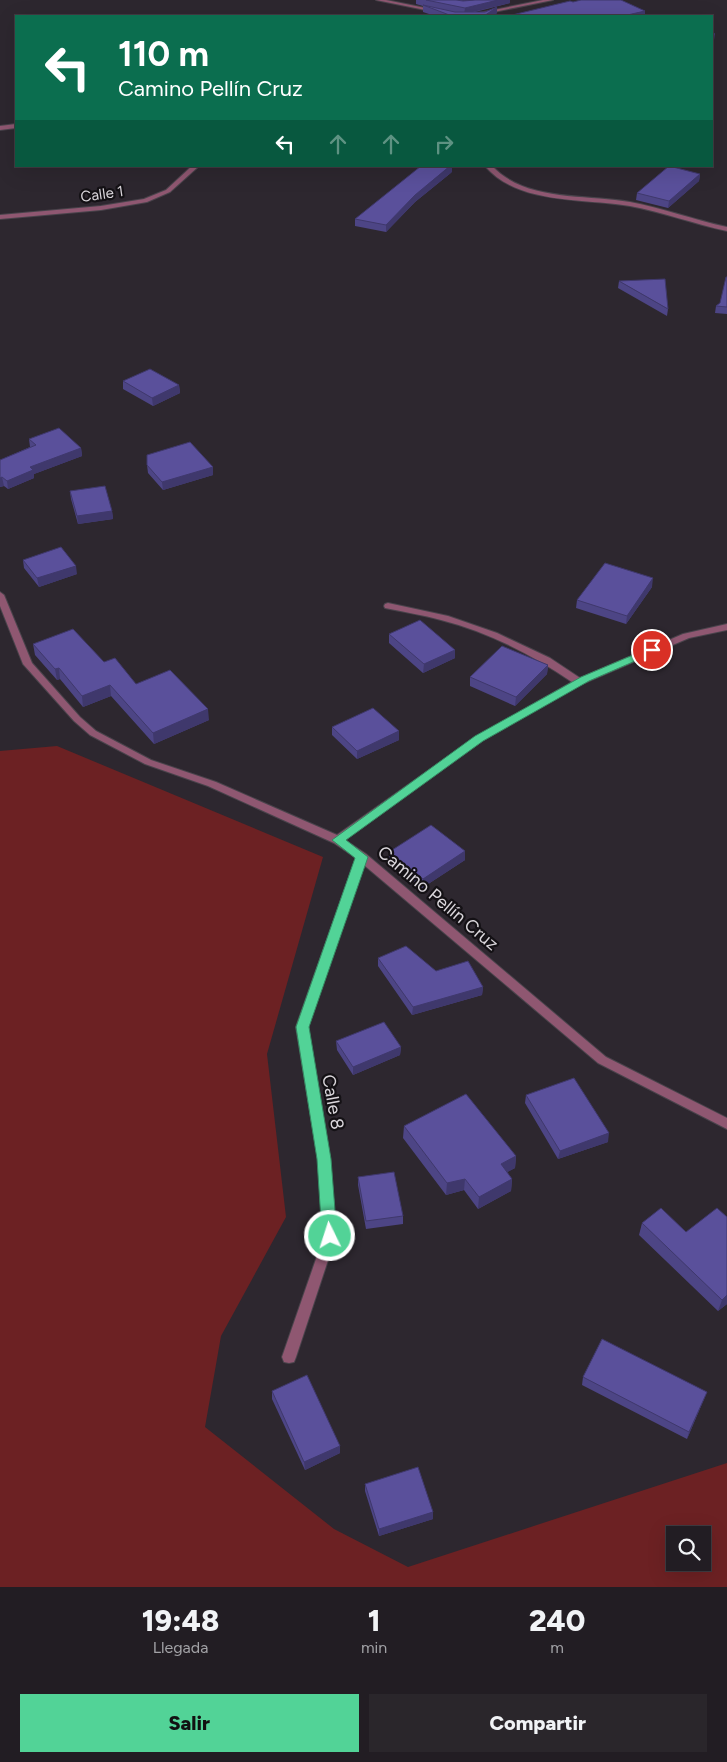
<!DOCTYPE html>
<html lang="es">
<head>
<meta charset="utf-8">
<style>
	:root { --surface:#221d23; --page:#2a262b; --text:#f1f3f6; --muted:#a2a2a6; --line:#3f3b41; --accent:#52d397 }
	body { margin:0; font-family:Figtree,sans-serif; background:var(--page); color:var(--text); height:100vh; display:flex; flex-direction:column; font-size:19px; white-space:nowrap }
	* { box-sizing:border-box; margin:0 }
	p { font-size:16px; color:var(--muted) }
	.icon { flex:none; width:28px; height:28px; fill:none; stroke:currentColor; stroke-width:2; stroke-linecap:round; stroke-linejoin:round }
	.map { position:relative; height:1587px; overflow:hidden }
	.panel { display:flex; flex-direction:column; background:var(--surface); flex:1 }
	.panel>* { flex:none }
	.hud { position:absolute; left:15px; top:15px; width:698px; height:152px; border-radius:0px; box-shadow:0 5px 20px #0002,0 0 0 1px var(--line); background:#0b6e4f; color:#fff; overflow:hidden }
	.tools { position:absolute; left:666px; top:1526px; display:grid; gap:10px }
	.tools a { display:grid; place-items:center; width:45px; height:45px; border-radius:0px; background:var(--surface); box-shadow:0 5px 20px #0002,0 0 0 1px var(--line); font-size:25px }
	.pin { position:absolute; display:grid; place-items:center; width:42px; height:42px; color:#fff; margin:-21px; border:2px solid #fff; border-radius:50%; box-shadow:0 1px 5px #0007 }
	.me { position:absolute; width:55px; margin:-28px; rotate:356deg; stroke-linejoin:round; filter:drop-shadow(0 0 4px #0008) }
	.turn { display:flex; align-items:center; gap:18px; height:105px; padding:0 20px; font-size:22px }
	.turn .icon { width:65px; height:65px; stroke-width:2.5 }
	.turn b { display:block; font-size:35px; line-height:42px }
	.lanes { display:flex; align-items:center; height:48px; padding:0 20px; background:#0003; justify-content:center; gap:25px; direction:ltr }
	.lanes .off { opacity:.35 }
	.eta { display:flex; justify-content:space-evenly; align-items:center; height:85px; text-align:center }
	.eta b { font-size:30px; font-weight:800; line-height:35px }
	.button { display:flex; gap:10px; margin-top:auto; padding:10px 20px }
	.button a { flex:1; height:58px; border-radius:0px; background:var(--accent); color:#111; font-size:20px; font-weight:800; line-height:58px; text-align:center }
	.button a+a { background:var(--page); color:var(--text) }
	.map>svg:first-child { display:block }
	.green { fill:#6c2123; fill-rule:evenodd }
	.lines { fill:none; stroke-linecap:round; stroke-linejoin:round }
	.minor-casing { stroke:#49434b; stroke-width:2 }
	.tertiary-casing { stroke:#49434b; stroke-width:2 }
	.minor { fill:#8f5771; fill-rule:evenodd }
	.tertiary { fill:#8f5771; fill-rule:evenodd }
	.wall { fill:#4d4585 }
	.shaded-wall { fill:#3f386c }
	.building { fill:#5a509b; stroke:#3f386c }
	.route { fill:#52d397; stroke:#358962 }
	.labels { text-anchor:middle; stroke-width:4.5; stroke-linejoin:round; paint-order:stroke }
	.far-street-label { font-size:15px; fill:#dad6db; stroke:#141115 }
	.street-label { font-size:18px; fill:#dad6db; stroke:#141115 }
</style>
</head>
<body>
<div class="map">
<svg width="727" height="1587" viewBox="0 0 727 1587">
	<rect width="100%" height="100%" fill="#2d272f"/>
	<path class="green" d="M57 746 323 857 267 1054 286 1217 221 1336 205 1427 334 1529 408 1567 727 1463V1587H0V751ZM675 1535H702V1562H675Z"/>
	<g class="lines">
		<g class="minor-casing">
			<path id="minor" d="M376 0H386L465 16H455Z
				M192 166H199L170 192 147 202 101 210 0 219V215L101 206 144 199 166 190Z
				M485 166H492C526 202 585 194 630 202 663 208 694 220 727 227V231C694 224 663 212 630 206 584 198 518 205 485 166Z
				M0 592 4 595 32 663 80 717 96 731 151 760 216 782 337 835 476 737 572 682C533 655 488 632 441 620 423 615 404 612 385 608L384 606 385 604 388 603 448 616 497 633 550 658 580 678 683 634 727 624V630L689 638 582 684 482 741 345 840 366 854 606 1057 727 1118V1129L598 1063 364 865 308 1027 330 1159 336 1236 296 1357 294 1362 289 1363 284 1362 282 1357 324 1236 318 1159 296 1027 356 858 334 843 208 786 145 764 90 735 74 721 23 664 0 606Z"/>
		</g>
		<g class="tertiary-casing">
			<path id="tertiary" d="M543 0H553L474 16H464Z
				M16 124V128L0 130V126Z"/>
		</g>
		<use href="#minor" class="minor"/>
		<use href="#tertiary" class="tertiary"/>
	</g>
	<path class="wall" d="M416 0H456L510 3 475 12 497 13 493 16H435L423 12V6L416 4Z
		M452 172 415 202 386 232 355 226V219Z
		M700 174 699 181 668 208 636 200 637 193Z
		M727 277V314L715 313 716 306 720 303Z
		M619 281 668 309 667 316 618 288Z
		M123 381 179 385 180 393 153 406 123 389Z
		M29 439 81 448 82 456 34 474V478L8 489 4 486 0 487V460L30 447Z
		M147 465 213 467V475L163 490 148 473Z
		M70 491 112 511 113 519 78 524 71 499Z
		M23 560 77 574 39 587 24 568Z
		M652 587 626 624 576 608 577 600Z
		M389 634 455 650V658L423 673 389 643Z
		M33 644 104 662 136 684 209 720 154 744 111 696 83 707 60 679 57 680 35 655Z
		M548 665 547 674 515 706 470 686V677Z
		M332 727 399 740 357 759 332 735Z
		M465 851V860L422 888 389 860V852Z
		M378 958 436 971 483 987 482 995 412 1015 378 966Z
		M336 1041 401 1047 400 1055 353 1075 337 1050Z
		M526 1095 608 1142 558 1159 525 1103Z
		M404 1126 516 1156 515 1168 507 1172 512 1179 511 1191 478 1209 464 1190 446 1195 403 1138Z
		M358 1177 403 1216V1224L366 1229 358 1185Z
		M642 1223 686 1232 727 1304 718 1311 639 1235Z
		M583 1377 707 1392 704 1399 687 1439 582 1385Z
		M272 1391 340 1446V1453L305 1470 272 1399Z
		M365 1484 433 1519 379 1536 365 1491Z"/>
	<path class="shaded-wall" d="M498 0H510V3L464 14 465 8Z
		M497 7V13L493 16H484Z
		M645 11V16H623Z
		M715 34 714 40 711 43V37Z
		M450 166H452V172L415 202 386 232V225L415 195Z
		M700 174 699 181 668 208 669 201Z
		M179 385 180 393 153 406 152 398Z
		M81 448 82 456 34 474V478L8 489 7 481 30 467Z
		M213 467V475L163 490 162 482Z
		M2 477 4 486 0 487V478Z
		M112 511 113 519 78 524 77 516Z
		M76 566 77 574 39 587 37 578Z
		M653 578 652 587 626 624 627 616Z
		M455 650V658L423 673 424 664Z
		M548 665 547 674 515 706 516 697Z
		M59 668 60 679 57 680 55 669Z
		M110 685 111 696 83 707 82 696Z
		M208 709 209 720 154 744 153 733Z
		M399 731V740L357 759V751Z
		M465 851V860L422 888 423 879Z
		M483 987 482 995 412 1015 413 1007Z
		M401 1047 400 1055 353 1075V1067Z
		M609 1133 608 1142 558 1159 560 1151Z
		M516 1156 515 1168 500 1176 501 1164Z
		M465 1179 464 1190 446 1195 447 1183Z
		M512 1179 511 1191 478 1209 479 1197Z
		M727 1295V1304L718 1311 722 1300Z
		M707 1392 704 1399 687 1439 689 1432Z
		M340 1446V1453L305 1470 304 1462Z
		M433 1512V1519L379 1536V1529Z"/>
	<path class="building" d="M426 0H456L463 1 475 0H498L465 8Z
		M581 0H621L645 11 623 16H508L570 1 573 2Z
		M423 5 455 12H485L497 7 484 16H452Z
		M711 32 715 34 711 37Z
		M421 166H450L415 195 386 225 355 219Z
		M669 166 700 174 669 201 637 193Z
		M726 277H727V307L716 306 720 303Z
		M665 279 668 309 619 281Z
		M150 369 179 385 152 398 123 381Z
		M59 428 81 448 30 467 33 470 7 481 2 477 0 478V460L36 445 29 439Z
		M190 442 213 467 162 482 147 465V455Z
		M105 486 112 511 77 516 70 491Z
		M61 547 76 566 37 578 23 560Z
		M605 563 653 578 627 616 577 600Z
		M420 620 455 650 424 664 389 634Z
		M73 629 104 662 115 658 136 684 170 670 208 709 153 733 110 685 82 696 59 668 55 669 33 644Z
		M502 646 548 665 516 697 470 677Z
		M373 708 399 731 357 751 332 727Z
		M431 825 465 851 423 879 389 852Z
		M406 946 436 971 468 961 483 987 413 1007 378 958Z
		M384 1022 401 1047 353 1067 336 1041Z
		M574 1078 609 1133 560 1151 526 1095Z
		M466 1094 516 1156 501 1164 512 1179 479 1197 465 1179 447 1183 404 1126Z
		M394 1172 403 1216 366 1221 358 1177Z
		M661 1208 686 1232 717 1208 727 1217V1295L722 1300 642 1223Z
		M602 1339 707 1392 689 1432 583 1377Z
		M307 1375 340 1446 304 1462 272 1391Z
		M418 1467 433 1512 379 1529 365 1484Z"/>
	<path class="route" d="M652 647 657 650 656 652 589 681 483 741 346 840 368 857 309 1027 331 1159 337 1236 335 1241 330 1243 325 1241 322 1236 317 1159 296 1027 355 858 332 840 475 736 581 677Z"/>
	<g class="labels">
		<g class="far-street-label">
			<text transform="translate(102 194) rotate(-8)" y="5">Calle 1</text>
		</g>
		<g class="street-label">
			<text transform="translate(438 898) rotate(40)" y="6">Camino Pellín Cruz</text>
			<text transform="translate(333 1102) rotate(80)" y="6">Calle 8</text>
		</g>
	</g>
</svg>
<div class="tools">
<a><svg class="icon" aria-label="search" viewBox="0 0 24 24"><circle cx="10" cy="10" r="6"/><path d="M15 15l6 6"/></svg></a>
</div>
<div class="pin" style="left:652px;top:650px;background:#d93025"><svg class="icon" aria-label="arrive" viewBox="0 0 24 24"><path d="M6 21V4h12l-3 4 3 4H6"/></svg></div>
<svg class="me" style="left:330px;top:1236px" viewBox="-20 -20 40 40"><circle r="17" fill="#52d397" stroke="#fff" stroke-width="3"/><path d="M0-11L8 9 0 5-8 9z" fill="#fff"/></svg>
<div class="hud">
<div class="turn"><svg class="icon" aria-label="left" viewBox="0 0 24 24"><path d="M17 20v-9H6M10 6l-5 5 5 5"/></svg><div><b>110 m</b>Camino Pellín Cruz</div></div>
<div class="lanes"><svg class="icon" aria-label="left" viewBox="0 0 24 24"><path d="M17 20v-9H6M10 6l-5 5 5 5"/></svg><svg class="icon off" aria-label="ahead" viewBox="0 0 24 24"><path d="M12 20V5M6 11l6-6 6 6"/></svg><svg class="icon off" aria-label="ahead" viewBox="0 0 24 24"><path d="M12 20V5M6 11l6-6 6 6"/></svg><svg class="icon off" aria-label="right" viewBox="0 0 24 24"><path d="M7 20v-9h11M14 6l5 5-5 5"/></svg></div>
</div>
</div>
<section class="panel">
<div class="eta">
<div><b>19:48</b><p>Llegada</p></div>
<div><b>1</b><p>min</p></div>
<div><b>240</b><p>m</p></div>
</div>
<div class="button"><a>Salir</a><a>Compartir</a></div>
</section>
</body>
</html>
